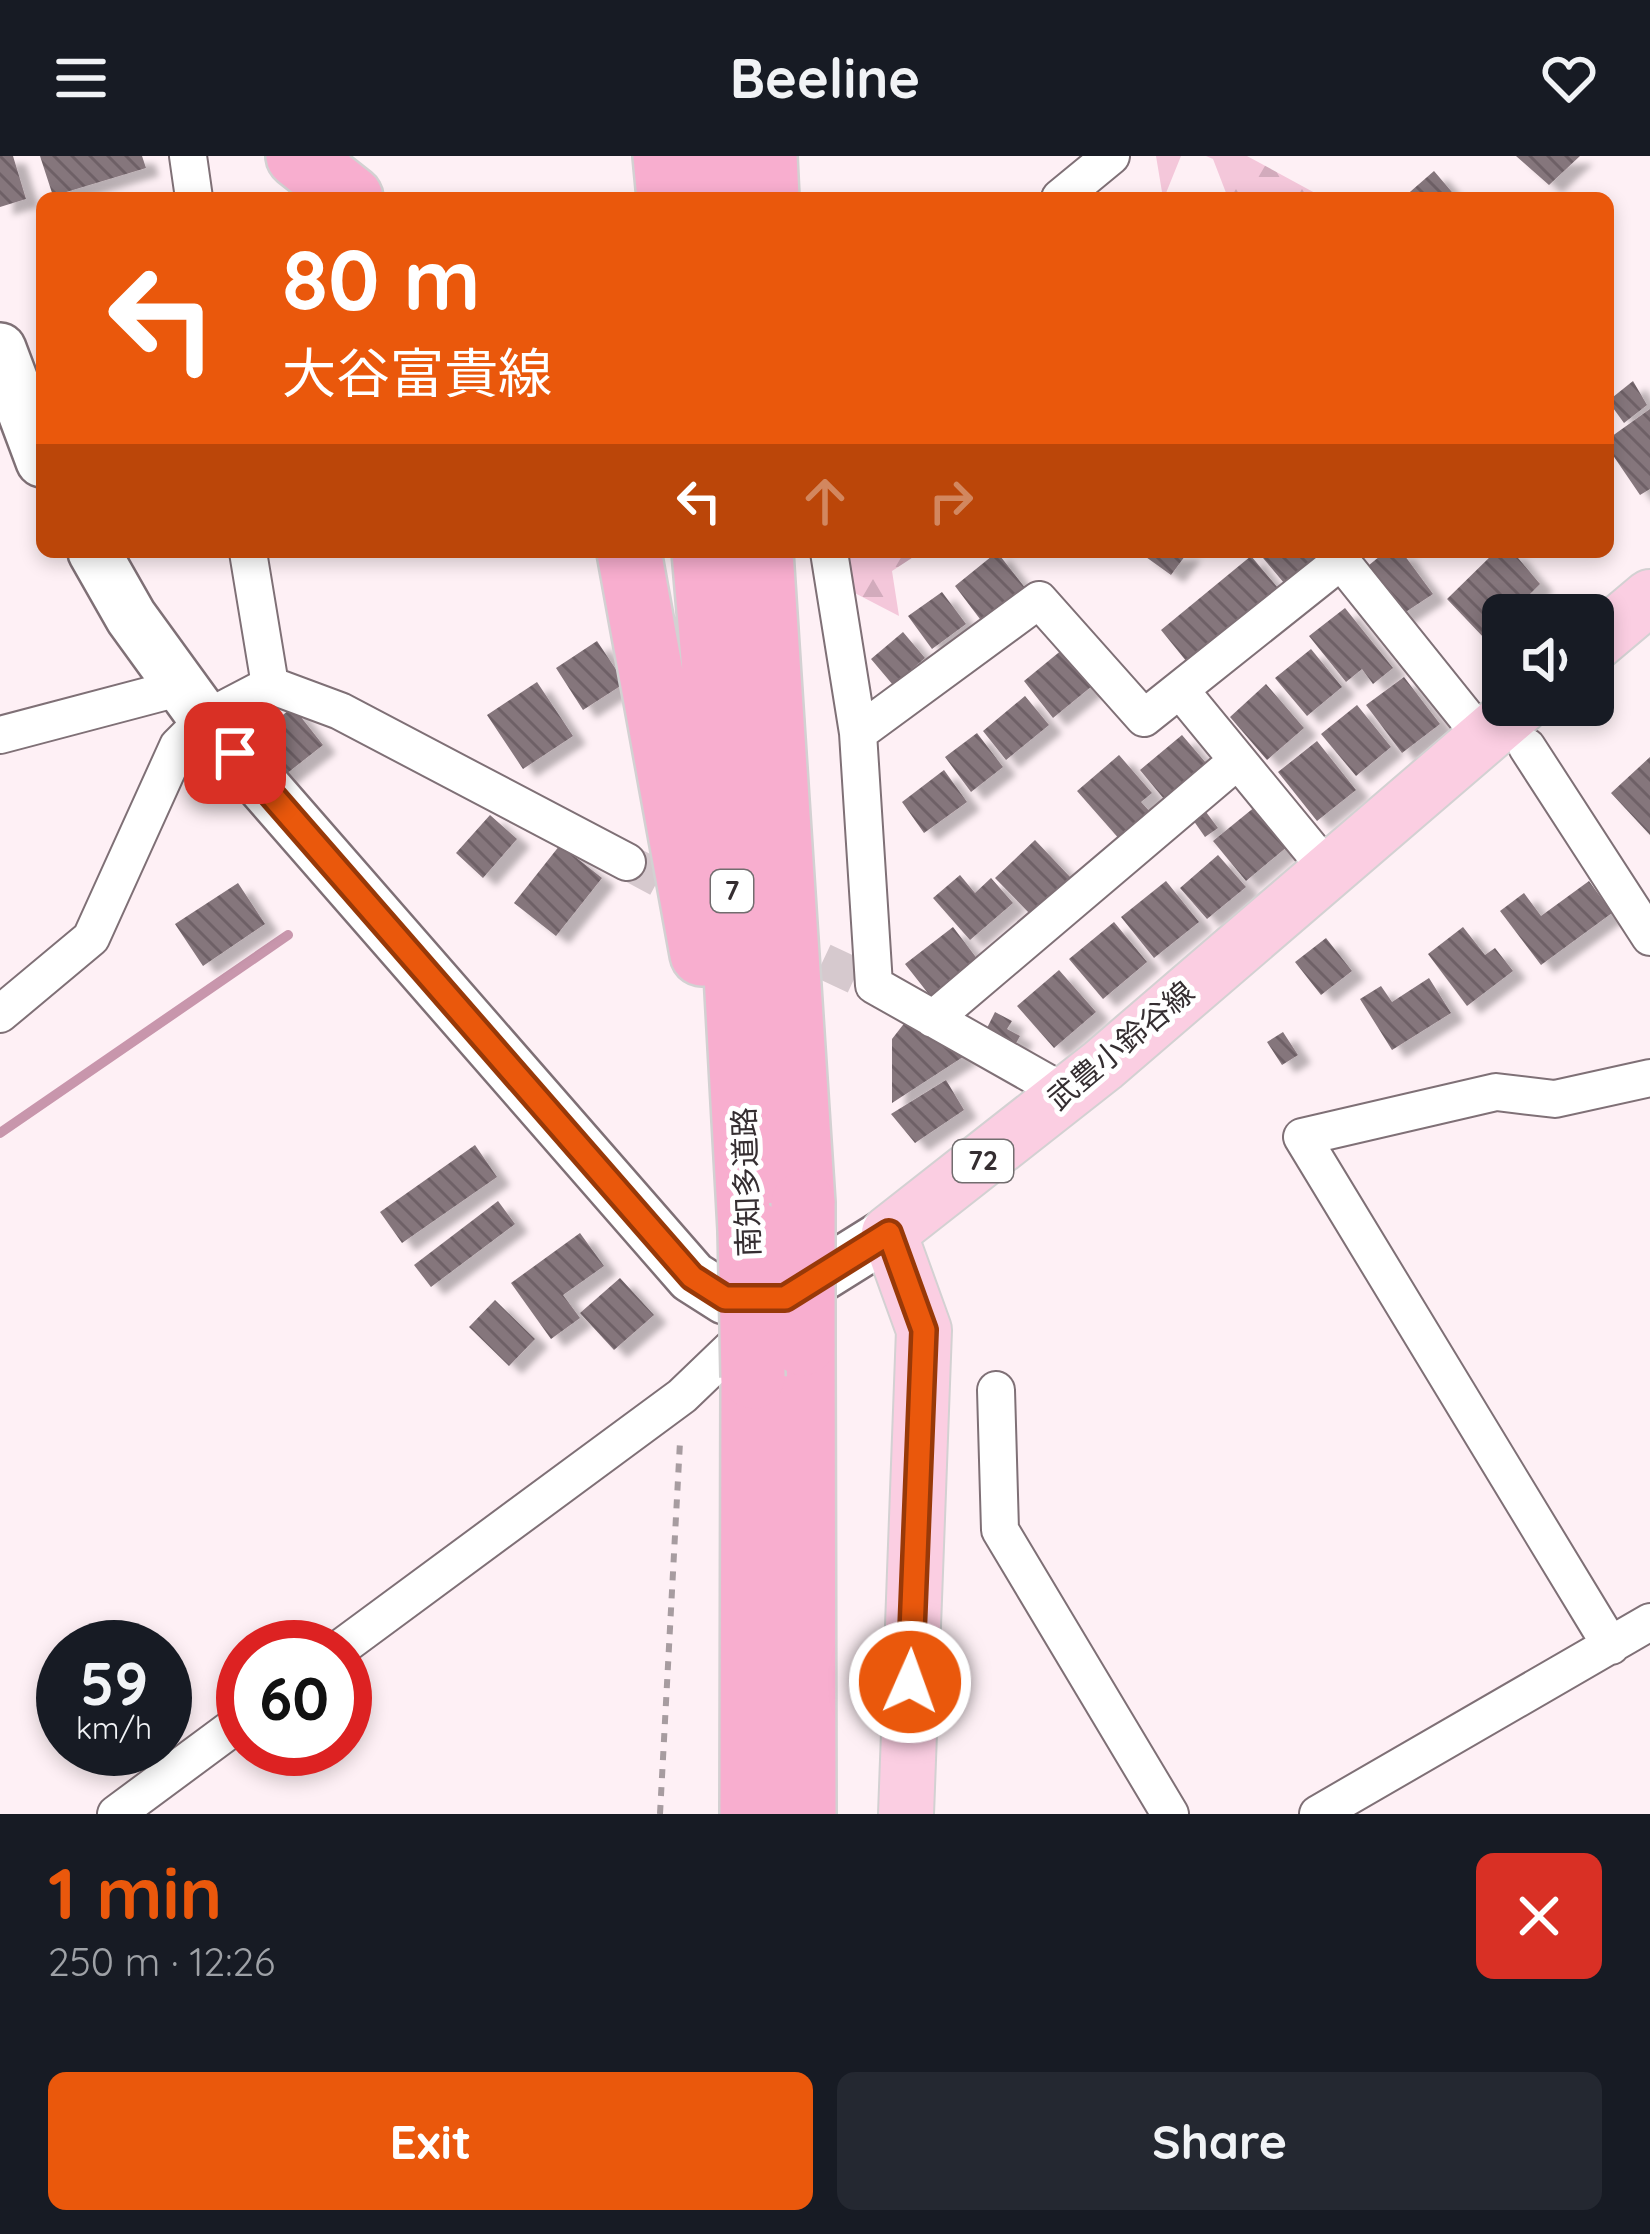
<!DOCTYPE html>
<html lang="en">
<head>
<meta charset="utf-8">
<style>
	:root { --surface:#171b24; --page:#242831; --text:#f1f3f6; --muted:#9ea1a6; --accent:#ea580c }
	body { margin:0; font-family:Quicksand,"Noto Sans JP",sans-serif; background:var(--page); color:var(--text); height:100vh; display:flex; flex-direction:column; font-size:45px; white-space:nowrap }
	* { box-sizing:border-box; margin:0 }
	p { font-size:39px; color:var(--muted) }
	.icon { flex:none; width:66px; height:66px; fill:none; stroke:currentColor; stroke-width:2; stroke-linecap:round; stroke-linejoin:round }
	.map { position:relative; height:1658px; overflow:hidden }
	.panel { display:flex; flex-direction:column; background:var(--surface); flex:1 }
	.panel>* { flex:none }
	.hud { position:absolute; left:36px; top:36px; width:1578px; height:366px; border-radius:18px; box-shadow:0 6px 18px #0003; background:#ea580c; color:#fff; overflow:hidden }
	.controls { position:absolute; left:1482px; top:438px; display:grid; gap:24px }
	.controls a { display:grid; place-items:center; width:132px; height:132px; border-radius:18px; background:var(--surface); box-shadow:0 6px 18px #0003; font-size:60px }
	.speed { position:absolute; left:36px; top:1464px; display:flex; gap:24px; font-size:60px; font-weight:700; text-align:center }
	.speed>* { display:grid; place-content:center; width:156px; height:156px; border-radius:50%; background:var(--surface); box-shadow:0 6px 18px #0003; line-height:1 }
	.speed small { font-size:30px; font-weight:400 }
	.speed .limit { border:18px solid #d22; background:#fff; color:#111 }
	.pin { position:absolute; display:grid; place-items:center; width:102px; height:102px; color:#fff; margin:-51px; border-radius:24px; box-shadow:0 6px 18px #0006 }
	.me { position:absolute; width:132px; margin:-66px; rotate:2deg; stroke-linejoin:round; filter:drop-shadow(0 0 9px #0008) }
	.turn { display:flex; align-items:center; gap:42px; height:252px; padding:0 48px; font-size:54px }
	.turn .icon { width:156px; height:156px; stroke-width:2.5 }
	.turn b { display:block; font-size:84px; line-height:102px }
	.lanes { display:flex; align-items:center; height:114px; padding:0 48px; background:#0003; justify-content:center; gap:60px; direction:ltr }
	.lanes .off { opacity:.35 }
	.round { display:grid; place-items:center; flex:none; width:126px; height:126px; border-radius:18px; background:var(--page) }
	.summary { display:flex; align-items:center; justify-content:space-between; height:204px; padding:0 48px }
	h1 { font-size:72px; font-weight:700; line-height:90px; color:var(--accent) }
	.action { display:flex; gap:24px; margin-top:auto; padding:24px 48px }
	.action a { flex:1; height:138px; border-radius:18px; background:var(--accent); color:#fff; font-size:48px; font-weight:700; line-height:138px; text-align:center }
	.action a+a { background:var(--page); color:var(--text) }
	header { display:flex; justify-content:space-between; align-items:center; height:156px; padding:0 48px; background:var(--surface); font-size:54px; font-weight:700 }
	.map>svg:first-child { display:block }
	.forest { fill:url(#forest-firs) }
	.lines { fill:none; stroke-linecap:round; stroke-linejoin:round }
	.stream { stroke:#c896ac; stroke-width:10 }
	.building { fill:url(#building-back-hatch); filter:url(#shadow) }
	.street-tunnel { stroke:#d6c9ce; stroke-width:36; stroke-dasharray:36 18; stroke-linecap:butt }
	.street-casing { stroke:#7f7076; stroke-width:40 }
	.secondary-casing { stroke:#7f7076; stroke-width:56 }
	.primary-casing { stroke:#d3d1d2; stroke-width:58 }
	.highway-casing { stroke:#d3d1d2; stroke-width:68 }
	.path { stroke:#a79ca0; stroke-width:6; stroke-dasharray:9 9; stroke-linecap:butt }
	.street { stroke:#fff; stroke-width:36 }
	.secondary { stroke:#fff; stroke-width:51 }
	.primary { stroke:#fbcee2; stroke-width:54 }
	.highway { stroke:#f8aecf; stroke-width:63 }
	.highway-bridge-casing { stroke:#d3d1d2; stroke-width:68; stroke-linecap:butt }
	.highway-bridge { stroke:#f8aecf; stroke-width:63 }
	.route-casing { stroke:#983908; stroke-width:30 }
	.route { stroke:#ea580c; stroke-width:21 }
	.labels { text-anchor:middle; stroke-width:10; stroke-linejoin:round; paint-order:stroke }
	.shield { fill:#fff; stroke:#726d6f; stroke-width:3 }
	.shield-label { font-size:27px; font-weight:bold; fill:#352e31 }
	.street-label { font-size:30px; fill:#352e31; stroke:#fff }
</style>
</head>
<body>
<header><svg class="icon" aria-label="menu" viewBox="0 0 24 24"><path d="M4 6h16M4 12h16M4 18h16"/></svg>Beeline<svg class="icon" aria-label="heart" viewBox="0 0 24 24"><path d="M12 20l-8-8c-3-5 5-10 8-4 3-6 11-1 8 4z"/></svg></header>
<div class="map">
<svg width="1650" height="1658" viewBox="0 0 1650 1658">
	<defs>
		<pattern id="forest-firs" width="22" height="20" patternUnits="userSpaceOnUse" patternTransform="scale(3)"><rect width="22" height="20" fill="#f4c7da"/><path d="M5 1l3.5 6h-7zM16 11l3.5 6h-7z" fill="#d2abbc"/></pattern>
		<pattern id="building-back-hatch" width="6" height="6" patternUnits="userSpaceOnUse" patternTransform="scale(3)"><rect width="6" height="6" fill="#85767c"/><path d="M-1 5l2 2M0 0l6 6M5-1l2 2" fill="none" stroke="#6e6166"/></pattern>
		<filter id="shadow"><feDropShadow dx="13" dy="8" stdDeviation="3" flood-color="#0004"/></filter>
	</defs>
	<rect width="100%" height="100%" fill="#fef0f5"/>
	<path class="forest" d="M1156 0H1181L1164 42H1163Z
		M1206 0H1247L1315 37V42H1228L1213 3Z
		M841 396H921L892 415 899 460 847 433Z"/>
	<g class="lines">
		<path class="stream" d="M0 977 288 779"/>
	</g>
	<path class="building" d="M0 0H13L26 43 0 51Z
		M40 0H142L146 12 53 40Z
		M1516 0H1580L1549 29Z
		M1434 15 1457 42H1403Z
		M1633 225 1647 249 1624 267 1608 245Z
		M1650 253V333L1640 339 1608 292V283Z
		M997 396 1026 433 983 467 955 430Z
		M1139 396H1188L1171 419Z
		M1258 396H1322L1284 427Z
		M1385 396H1402L1433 438 1398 461 1363 414Z
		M1495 396H1513L1540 428 1485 483 1447 443Z
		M1251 400 1278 432 1187 506 1161 474Z
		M942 436 966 468 932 493 908 460Z
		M1345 452 1393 512 1373 528 1362 513 1346 526 1309 480Z
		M903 476 925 502 893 529 871 503Z
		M597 485 625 527 583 554 556 512Z
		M1063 493 1092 530 1053 562 1024 525Z
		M1311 493 1342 531 1307 560 1275 522Z
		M1404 521 1440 568 1402 597 1366 549Z
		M537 526 573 580 523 613 487 559Z
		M1266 528 1304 572 1267 604 1230 561Z
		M1025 540 1049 569 1006 604 983 575Z
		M1357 549 1391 591 1356 620 1321 578Z
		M293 551 323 589 281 622 251 584Z
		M977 577 1003 611 971 636 945 601Z
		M1182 579 1206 607 1164 643 1140 614Z
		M1317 585 1356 634 1317 665 1278 616Z
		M1119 599 1152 637 1141 646 1153 659 1121 685 1077 635Z
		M1650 601V679L1611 637Z
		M944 614 967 646 924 677 902 646Z
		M1256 650 1288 690 1246 725 1213 685Z
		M1203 652 1218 672 1205 681 1191 661Z
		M490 659 517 683 483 722 456 697Z
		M1035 684 1071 722 1032 760 995 722Z
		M560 689 602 722 556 780 514 747Z
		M1218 699 1246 731 1207 763 1180 732Z
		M960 719 975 737 991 722 1013 747 970 784 933 742Z
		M1166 725 1199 766 1154 802 1121 761Z
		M1589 725 1612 757 1541 809 1500 755 1524 737 1541 760Z
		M238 727 265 768 203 810 175 768Z
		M1114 766 1147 806 1103 843 1069 803Z
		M953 771 978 804 931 841 905 808Z
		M1463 771 1485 799 1495 792 1513 815 1467 850 1428 798Z
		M1326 782 1352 815 1321 839 1295 806Z
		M1059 814 1096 856 1054 892 1017 850Z
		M1429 822 1451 857 1392 894 1360 843 1381 830 1392 846Z
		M995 856 1012 865 1007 873 1020 880 1015 889 986 874Z
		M906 865 966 899 892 947V883Z
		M1283 876 1298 899 1282 909 1267 886Z
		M946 924 964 954 915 987 891 958Z
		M475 989 497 1021 402 1087 380 1056Z
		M498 1045 515 1068 431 1131 414 1109Z
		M580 1077 604 1110 563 1139 580 1162 551 1183 511 1127Z
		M620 1122 654 1159 614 1194 580 1157Z
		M495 1144 535 1183 509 1210 469 1171Z"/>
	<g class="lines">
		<path class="street-tunnel" d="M627 706 698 744
			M774 782 874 829"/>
		<g class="street-casing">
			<path id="street" d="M188 0 194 42
				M1060 42 1111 0
				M248 396 270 529 340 555 627 706
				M829 396 858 577 874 829 1065 937
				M1180 534 1328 714
				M858 577 1039 444 1144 562 1341 405 1483 582
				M0 579 182 531
				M1527 591 1650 781
				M0 858 91 782 178 590 205 563 270 529
				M933 863 1237 605
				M996 1234 1000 1374 1170 1658
				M1611 1490 1302 981 1496 936 1555 943 1650 922
				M342 1491 682 1240 756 1169
				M116 1658 243 1564
				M1318 1658 1650 1466"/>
		</g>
		<g class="secondary-casing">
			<path id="secondary" d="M0 193 42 305
				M94 396 131 461 205 563 692 1121 725 1142H785L889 1077"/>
		</g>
		<g class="primary-casing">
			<path id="primary" d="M1593 489 1650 441
				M906 1658 924 1174 889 1077 1103 909 1522 549"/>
		</g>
		<g class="highway-casing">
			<path id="highway" d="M298 0 351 42
				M665 0 669 42
				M718 0 723 42
				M765 0 767 42
				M629 396 702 798
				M704 396 729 690 750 1074
				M761 396 803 1047
				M803 1188 804 1658
				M752 1658 753 1221"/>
		</g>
		<path class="path" d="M660 1658 680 1286"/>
		<use href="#street" class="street"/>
		<use href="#secondary" class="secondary"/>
		<use href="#primary" class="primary"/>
		<use href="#highway" class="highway"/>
		<g class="highway-bridge-casing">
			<path id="highway-bridge" d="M803 1047V1188
				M750 1074 753 1221"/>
		</g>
		<use href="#highway-bridge" class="highway-bridge"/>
	</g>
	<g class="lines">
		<g class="route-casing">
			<path id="route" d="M235 597 692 1121 725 1142H785L889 1077 924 1174 910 1526"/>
		</g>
		<use href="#route" class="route"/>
	</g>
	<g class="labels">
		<g class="shield">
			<rect x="711" y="714" width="42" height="42" rx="9"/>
			<rect x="953" y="984" width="60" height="42" rx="9"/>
		</g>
		<g class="shield-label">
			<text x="732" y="744">7</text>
			<text x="983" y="1014">72</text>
		</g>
		<g class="street-label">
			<text transform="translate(1121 890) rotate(-40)" y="10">武豊小鈴谷線</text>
			<text transform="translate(747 1026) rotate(-92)" y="10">南知多道路</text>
		</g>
	</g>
</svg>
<div class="controls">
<a><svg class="icon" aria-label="sound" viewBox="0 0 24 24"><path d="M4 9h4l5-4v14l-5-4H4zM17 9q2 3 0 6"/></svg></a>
</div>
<div class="speed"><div>59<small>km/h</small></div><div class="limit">60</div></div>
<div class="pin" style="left:235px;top:597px;background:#d93025"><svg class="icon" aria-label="arrive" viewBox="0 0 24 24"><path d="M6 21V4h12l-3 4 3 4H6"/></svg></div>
<svg class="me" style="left:910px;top:1526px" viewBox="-20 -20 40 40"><circle r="17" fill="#ea580c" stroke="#fff" stroke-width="3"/><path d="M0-11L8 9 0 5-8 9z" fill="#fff"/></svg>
<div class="hud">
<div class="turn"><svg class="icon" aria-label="left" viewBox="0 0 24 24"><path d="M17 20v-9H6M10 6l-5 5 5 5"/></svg><div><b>80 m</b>大谷富貴線</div></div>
<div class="lanes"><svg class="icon" aria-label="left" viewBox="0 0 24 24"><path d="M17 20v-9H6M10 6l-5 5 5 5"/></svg><svg class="icon off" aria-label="ahead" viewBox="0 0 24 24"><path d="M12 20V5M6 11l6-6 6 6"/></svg><svg class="icon off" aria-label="right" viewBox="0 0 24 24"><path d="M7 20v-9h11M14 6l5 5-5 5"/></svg></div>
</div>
</div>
<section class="panel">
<div class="summary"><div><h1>1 min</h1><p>250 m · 12:26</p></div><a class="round" style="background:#d93025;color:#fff"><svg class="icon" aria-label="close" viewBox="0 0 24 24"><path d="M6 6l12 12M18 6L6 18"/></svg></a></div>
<div class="action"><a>Exit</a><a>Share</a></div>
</section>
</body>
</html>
